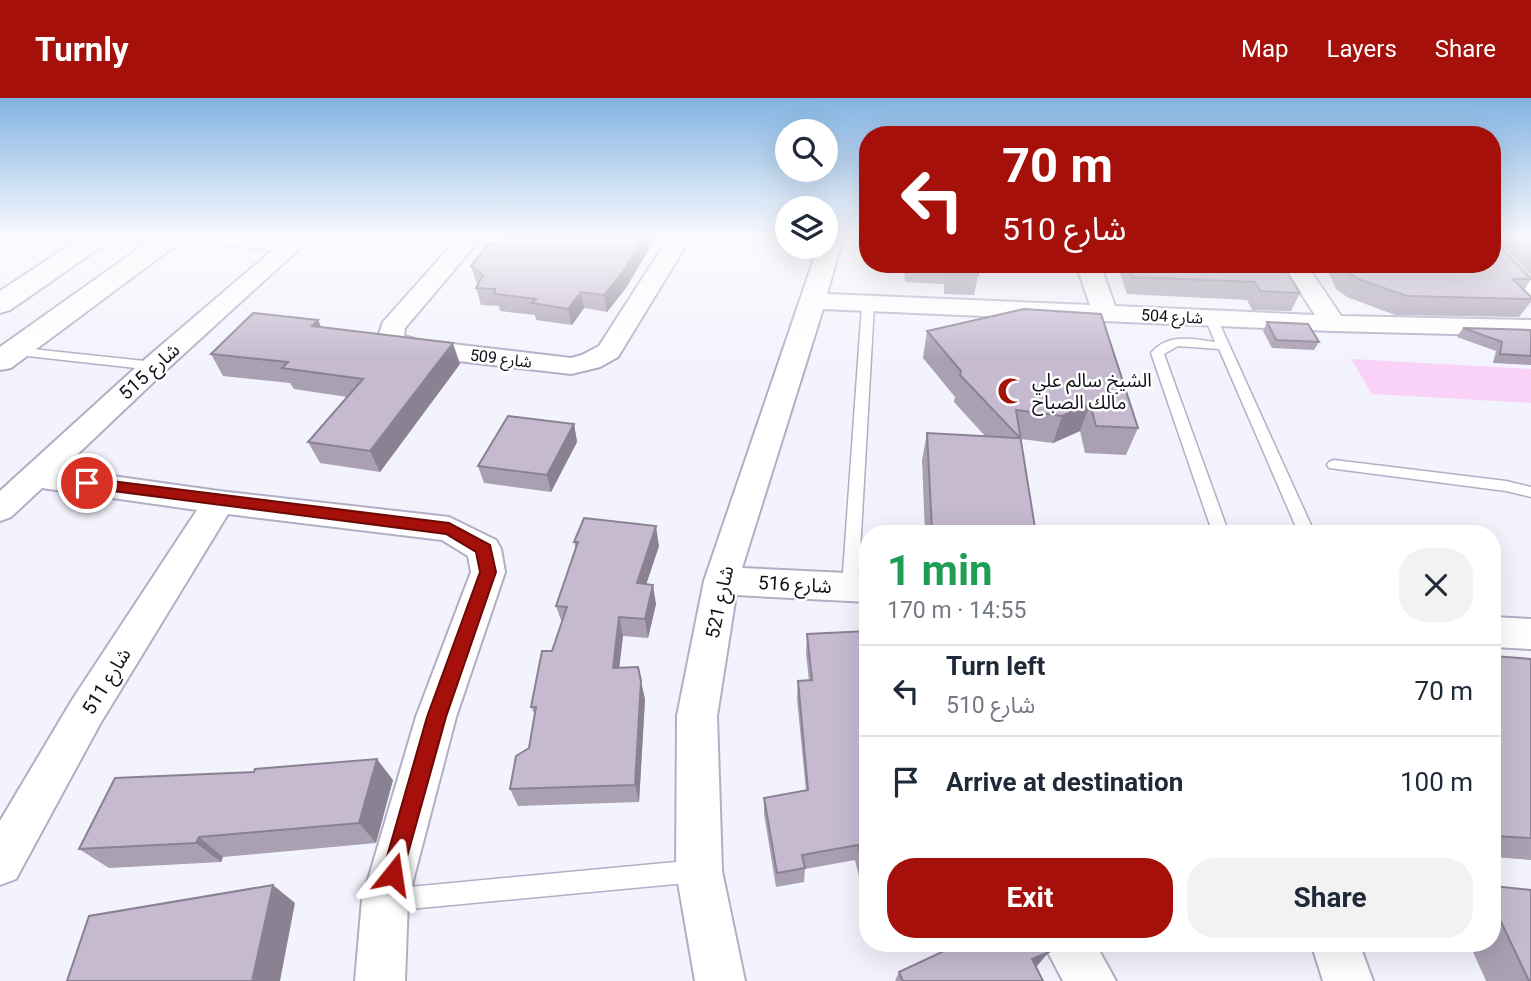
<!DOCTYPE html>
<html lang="en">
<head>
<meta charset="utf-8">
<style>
	:root { --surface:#fff; --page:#f2f2f3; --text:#1f2937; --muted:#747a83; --line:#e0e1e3; --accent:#a5100a }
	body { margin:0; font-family:Roboto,"Noto Sans Arabic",sans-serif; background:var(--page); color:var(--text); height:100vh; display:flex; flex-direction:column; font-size:26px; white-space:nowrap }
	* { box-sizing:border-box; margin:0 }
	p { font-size:23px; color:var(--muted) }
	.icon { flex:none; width:38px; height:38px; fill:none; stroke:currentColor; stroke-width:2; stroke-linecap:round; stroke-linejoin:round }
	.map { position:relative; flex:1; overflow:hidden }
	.panel { position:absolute; left:859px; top:427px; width:642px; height:427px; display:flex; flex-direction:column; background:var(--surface); border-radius:28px; box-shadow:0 7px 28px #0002 }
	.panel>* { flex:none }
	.top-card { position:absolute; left:859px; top:28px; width:642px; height:147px; border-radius:28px; box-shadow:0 7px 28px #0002; background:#a5100a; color:#fff; overflow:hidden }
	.tools { position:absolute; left:775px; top:21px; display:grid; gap:14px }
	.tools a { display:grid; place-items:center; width:63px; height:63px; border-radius:50%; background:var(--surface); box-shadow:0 7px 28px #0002; font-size:35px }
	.pin { position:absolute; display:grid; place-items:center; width:60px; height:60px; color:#fff; margin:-30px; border:4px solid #fff; border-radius:50%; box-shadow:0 2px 7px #0007 }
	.me { position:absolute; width:77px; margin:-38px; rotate:15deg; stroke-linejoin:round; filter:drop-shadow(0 0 5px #0008) }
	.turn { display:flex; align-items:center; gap:24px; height:147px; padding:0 28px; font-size:32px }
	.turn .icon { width:91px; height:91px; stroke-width:2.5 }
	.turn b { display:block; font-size:49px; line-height:60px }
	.round { display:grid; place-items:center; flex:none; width:74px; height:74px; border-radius:28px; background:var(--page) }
	.headline { display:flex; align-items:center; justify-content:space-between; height:119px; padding:0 28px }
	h1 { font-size:42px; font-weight:700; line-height:52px; color:#1e9e55 }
	.primary-button { display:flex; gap:14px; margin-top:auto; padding:14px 28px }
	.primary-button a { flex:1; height:80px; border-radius:28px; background:var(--accent); color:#fff; font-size:28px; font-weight:700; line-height:80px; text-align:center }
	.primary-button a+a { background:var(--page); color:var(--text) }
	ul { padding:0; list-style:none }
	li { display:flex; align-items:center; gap:21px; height:91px; padding:0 28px; border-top:2px solid var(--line) }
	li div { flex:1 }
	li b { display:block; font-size:26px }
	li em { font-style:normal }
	header { display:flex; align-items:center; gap:42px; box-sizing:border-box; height:98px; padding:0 35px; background:var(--accent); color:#fff }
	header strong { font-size:33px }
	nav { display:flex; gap:38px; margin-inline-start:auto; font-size:24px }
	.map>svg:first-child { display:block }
	.green { fill:#fad2f7 }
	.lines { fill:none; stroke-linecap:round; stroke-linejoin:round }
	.lane-casing { stroke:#b1afc6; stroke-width:3 }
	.street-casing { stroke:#b1afc6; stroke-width:4 }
	.secondary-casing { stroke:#b1afc6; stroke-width:4 }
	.lane { fill:#fff; fill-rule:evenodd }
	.street { fill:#fff; fill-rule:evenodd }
	.secondary { fill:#fff; fill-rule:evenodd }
	.wall { fill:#a9a0b3 }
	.shaded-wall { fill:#8a8292 }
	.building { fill:#c5bad0; stroke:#8a8292; stroke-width:2 }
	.route { fill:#a5100a; stroke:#6b0a06; stroke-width:2 }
	.labels { text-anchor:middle; stroke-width:5; stroke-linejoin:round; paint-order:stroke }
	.far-street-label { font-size:16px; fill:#101018; stroke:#fff }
	.street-label { font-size:19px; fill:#101018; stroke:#fff }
	.poi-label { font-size:19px; fill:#101018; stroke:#fff; text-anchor:start }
</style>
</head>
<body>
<header>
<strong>Turnly</strong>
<nav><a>Map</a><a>Layers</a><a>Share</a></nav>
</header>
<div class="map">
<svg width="1531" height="883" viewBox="0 0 1531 883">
	<rect width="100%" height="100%" fill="#f3f3fd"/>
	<path class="green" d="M1351 261 1531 271V305L1372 296Z"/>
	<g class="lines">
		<g class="lane-casing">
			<path id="lane" d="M174 139H205L288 148 293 151 288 154 179 142Z
				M868 203 874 207 858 489 856 494H844L842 489 862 207Z
				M1211 216 1217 220 1315 436H1299L1219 251 1178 248 1164 256 1229 436H1213L1151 255C1167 235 1193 241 1215 244L1205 220Z
				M13 249 154 264 160 268 154 272 9 256V250Z
				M1334 362 1506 383 1531 389V399L1506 393 1329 370 1327 367 1329 364Z
				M697 762 705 765 708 773 705 781 697 784 388 813 380 810 377 802 380 794 388 791Z"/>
		</g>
		<g class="street-casing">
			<path id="street" d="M288 139H312L164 274 62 371 219 393 449 419 496 442 501 451 505 474 456 619 408 802 405 883H355L362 802 416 619 471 474 468 458 442 442 228 416 100 626 16 781 0 787V723L72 602 197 412 42 390 11 419 0 423V393L144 262Z
				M459 139H482L405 230 404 238 418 242 571 260 582 257 599 248 669 139H691L618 259 600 269 571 276 415 258 381 248 377 242 383 224Z
				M826 139H843L827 196 1090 207 1076 166H1100L1115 208 1315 217 1282 166H1306L1341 218 1531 222V238L1333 233 823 211 742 470 868 476V504L736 497 717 618 722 773 745 883H695L676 773 677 618 704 483 818 149H826Z
				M1493 149 1501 151 1531 181V202L1522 200 1490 166H1493Z
				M1493 519 1531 521V551L1493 549Z
				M1043 845H1095L1116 883H1063Z
				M1311 845H1359L1373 883H1323Z"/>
		</g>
		<g class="secondary-casing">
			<path id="secondary" d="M82 139H112L108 144 10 212 0 215V193Z
				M155 139H184L180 144 11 270 0 272V249Z"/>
		</g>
		<use href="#lane" class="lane"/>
		<use href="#street" class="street"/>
		<use href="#secondary" class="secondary"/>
	</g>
	<path class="wall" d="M504 139H656L626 190 607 214 584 210 572 227 536 222 535 217 500 213 499 208 481 207 476 190 478 186 476 184 471 168 499 146Z
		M1493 139H1531V177L1503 149H1500L1531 181 1524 192 1531 199V204L1519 219 1395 217 1347 199 1336 191 1327 171H1312L1308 166H1493Z
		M904 166H976L978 177 974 197 944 196V186L905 184Z
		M1117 166H1282L1300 195 1291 213 1252 212 1247 202 1127 196Z
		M1024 211 1138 330 1126 357 1085 355 1080 333 1053 345 1021 341 1036 436H925L922 362 927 335 985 338 954 304 955 299 923 260 927 233Z
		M318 222 321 229 460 266 380 374 320 365 308 344 347 299 294 291 290 285 223 278 211 256Z
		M1267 224 1319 244 1314 252 1272 250 1263 233Z
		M1463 230 1531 232V267L1493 265 1496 253 1457 239Z
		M574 326 577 344 551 394 484 385 478 368Z
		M574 444 659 448 646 486 656 506 648 540 623 538 619 569 645 601 639 704 518 708 510 691 529 650 535 617 531 609 562 525 556 508 576 452Z
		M868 533V815L855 762 805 771 804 784 776 789 764 716V700L806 693 797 601 798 583H809L806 555 807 536Z
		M1493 558 1531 561V762L1493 759Z
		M393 682 376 745 223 759 221 764 109 770 79 751Z
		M1493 788 1531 883H1486L1469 845H1493Z
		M875 845H902L876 850Z
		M1037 868 1036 869 1043 883H895L899 874Z"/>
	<path class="shaded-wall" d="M644 139H656L626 190 607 214 604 197Z
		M581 194 584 210 572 227 568 211Z
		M318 222 327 243 312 228Z
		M453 245 460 266 380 374 370 353Z
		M1090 306 1080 333 1053 345 1062 318Z
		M574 326 577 344 551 394 547 377Z
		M656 428 659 448 640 505 637 485Z
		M653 487 656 506 648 540 645 521Z
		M619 519 623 538 617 588 613 570Z
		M641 583 645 601 639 704 635 687Z
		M377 661 393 682 376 745 359 725Z
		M199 739 223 759 221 764 196 745Z
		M273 787 295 805 280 883H252Z
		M1049 854 1037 868 1021 875 1032 861Z"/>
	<path class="building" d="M504 139H644L623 174 604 197 581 194 568 211 532 205 536 201 495 196V191L476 190 483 177 471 168 489 145 499 146Z
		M1493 139H1503V146L1500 148 1531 181H1513L1531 199V201L1407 198 1358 181 1346 173 1343 166H1493Z
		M1522 139H1531V147Z
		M935 166H976L978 177 948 176 947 167Z
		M1129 166H1282L1300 195 1260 193 1255 184 1133 179Z
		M1024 211 1101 216 1138 330 1096 328 1090 306 1062 318 1016 312 1036 436H988L932 432 927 335 1020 340 960 277 961 273 927 233Z
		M253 215 318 222 312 228 453 245 370 353 308 344 363 281 282 270 288 264 211 256Z
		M1267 224 1308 226 1319 244 1276 242Z
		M1463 230 1531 232V258L1500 256 1502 244Z
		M508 318 574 326 547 377 478 368Z
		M584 420 656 428 637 485 653 487 645 521 619 519 613 570 638 569 641 583 635 687 510 691 516 658 529 650 536 609H531L542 553H552L567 509 556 508 578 444H574Z
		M868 533V786L858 747 802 757 805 770 777 775 764 700 808 692 798 583 812 582 807 536Z
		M1493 558 1531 561V740L1493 738Z
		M377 661 359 725 199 739 196 745 79 751 115 680 254 674 255 671Z
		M273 787 252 883H67L89 818Z
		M1493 788 1531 792V883H1529L1493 807Z
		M961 845H1044L1049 854 1032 861 1043 883H903L899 874Z"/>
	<linearGradient id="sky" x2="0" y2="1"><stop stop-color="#82b3e2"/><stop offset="0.53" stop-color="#fafafe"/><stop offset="1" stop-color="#fafafe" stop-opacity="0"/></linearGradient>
	<rect width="1531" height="262" fill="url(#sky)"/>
	<path class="route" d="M87 380 449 425 490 447 496 474 446 619 400 784 393 787 385 784 382 776 427 619 480 474 476 454 446 436 82 389 79 385Z"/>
	<defs>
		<g id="mosque-bare" transform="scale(2.1)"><path d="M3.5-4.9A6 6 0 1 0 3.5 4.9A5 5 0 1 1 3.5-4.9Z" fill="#a5100a" stroke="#fff" stroke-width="2.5" paint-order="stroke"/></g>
	</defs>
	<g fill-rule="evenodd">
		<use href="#mosque-bare" x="1011" y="293"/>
	</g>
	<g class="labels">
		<g class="far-street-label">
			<text transform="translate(1172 218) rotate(3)" y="6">شارع 504</text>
			<text transform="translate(501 260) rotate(7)" y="6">شارع 509</text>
		</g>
		<g class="street-label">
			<text transform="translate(149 273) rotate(-42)" y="7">شارع 515</text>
			<text transform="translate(795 486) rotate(3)" y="7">شارع 516</text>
			<text transform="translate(719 504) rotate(-78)" y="7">شارع 521</text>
			<text transform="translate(106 583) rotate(-58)" y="7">شارع 511</text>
		</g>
		<g class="poi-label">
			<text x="1032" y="289">الشيخ سالم علي<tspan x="1032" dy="22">مالك الصباح</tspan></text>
		</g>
	</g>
</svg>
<div class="tools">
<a><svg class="icon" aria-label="search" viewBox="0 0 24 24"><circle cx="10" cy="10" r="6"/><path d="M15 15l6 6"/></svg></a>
<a><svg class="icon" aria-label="layers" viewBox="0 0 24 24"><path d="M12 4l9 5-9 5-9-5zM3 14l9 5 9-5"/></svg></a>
</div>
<div class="pin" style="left:87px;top:385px;background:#d93025"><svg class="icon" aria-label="arrive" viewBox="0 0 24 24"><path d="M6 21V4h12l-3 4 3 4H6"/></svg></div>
<svg class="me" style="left:393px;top:776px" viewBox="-20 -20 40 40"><path d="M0-17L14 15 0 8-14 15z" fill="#a5100a" stroke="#fff" stroke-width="4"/></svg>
<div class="top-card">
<div class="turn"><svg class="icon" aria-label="left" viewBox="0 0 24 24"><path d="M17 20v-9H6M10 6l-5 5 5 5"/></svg><div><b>70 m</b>شارع 510</div></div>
</div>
<section class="panel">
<div class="headline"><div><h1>1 min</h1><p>170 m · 14:55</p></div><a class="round"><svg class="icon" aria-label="close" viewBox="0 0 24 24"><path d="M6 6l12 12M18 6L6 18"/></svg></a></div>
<ul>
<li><svg class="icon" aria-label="left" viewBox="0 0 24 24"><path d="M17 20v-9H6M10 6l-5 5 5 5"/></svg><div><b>Turn left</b><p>شارع 510</p></div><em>70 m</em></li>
<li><svg class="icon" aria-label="arrive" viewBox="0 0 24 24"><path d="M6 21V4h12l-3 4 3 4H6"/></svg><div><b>Arrive at destination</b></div><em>100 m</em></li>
</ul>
<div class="primary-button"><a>Exit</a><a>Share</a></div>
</section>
</div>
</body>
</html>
